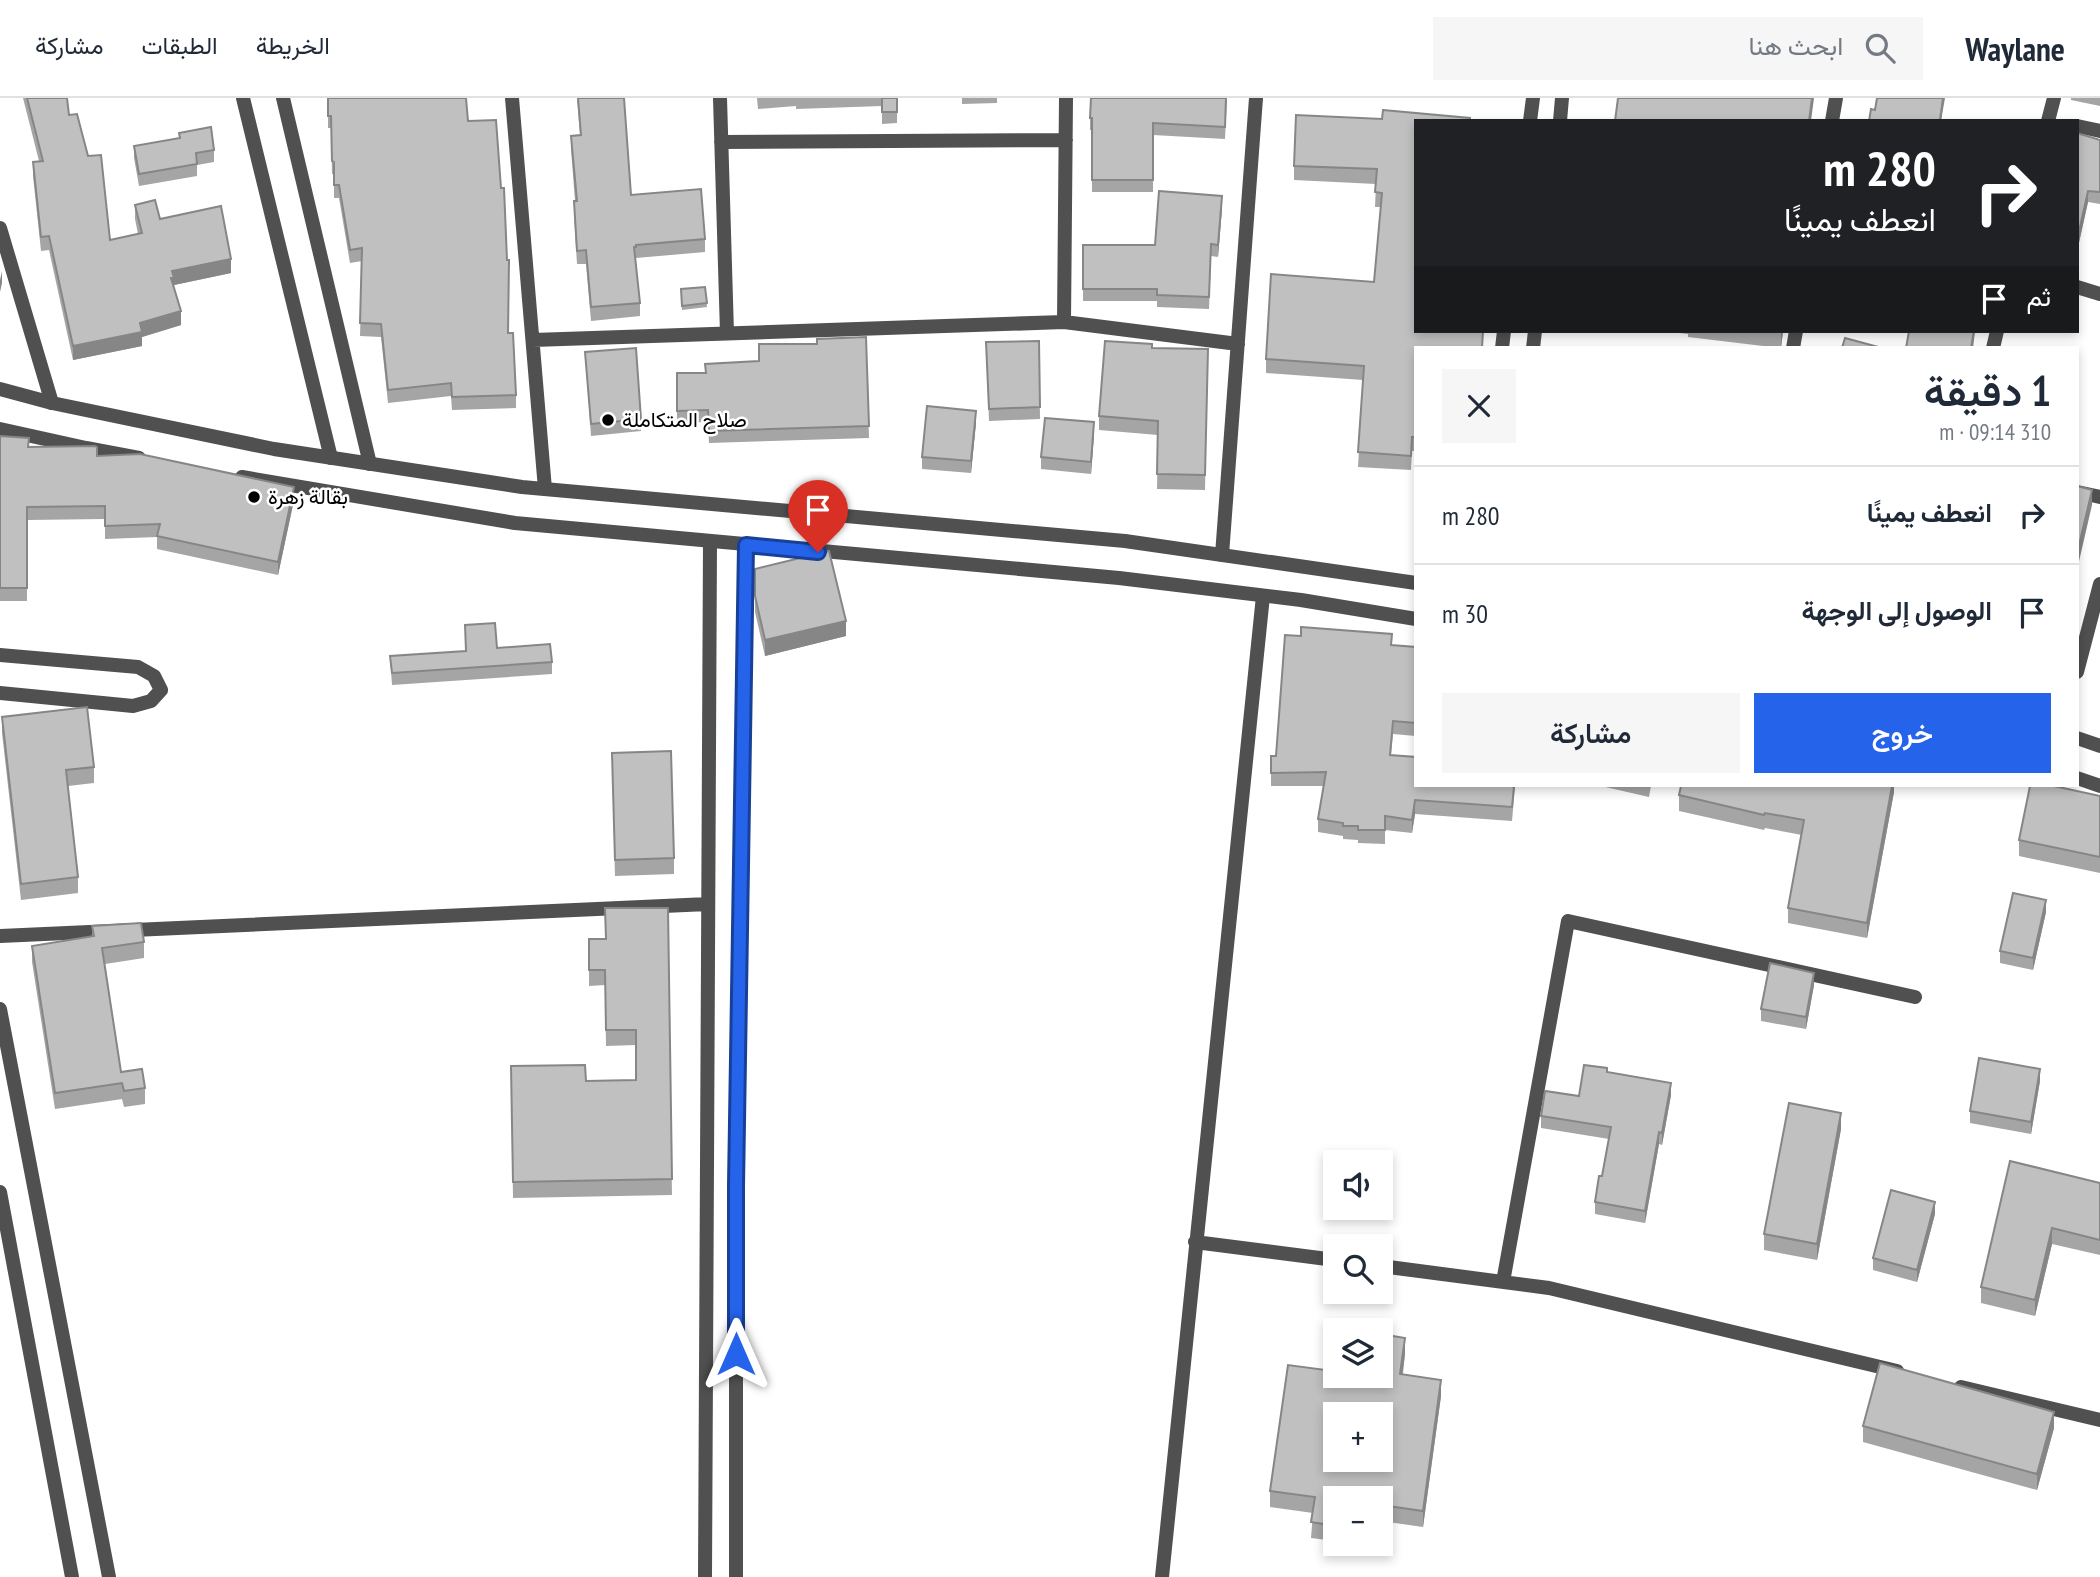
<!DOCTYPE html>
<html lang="ar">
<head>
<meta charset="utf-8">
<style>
	:root { --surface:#fff; --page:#f6f6f7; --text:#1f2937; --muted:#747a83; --line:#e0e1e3; --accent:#2563eb }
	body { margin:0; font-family:"PT Sans Narrow",Vazirmatn,sans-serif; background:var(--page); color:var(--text); direction:rtl; height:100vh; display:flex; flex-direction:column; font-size:26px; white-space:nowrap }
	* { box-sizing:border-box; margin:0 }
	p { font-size:23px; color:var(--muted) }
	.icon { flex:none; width:38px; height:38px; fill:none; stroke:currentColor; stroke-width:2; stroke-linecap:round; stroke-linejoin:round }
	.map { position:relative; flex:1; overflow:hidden; direction:ltr }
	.drawer { position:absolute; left:1414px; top:248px; width:665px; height:441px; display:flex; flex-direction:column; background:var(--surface); border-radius:0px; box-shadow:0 4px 10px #0003; direction:rtl }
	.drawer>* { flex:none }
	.hud { position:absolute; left:1414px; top:21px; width:665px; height:214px; border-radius:0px; box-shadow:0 4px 10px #0003; direction:rtl; background:#202124; color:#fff; overflow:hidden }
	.controls { position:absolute; left:1323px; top:1052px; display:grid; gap:14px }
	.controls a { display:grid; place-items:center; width:70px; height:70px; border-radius:0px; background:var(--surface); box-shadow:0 4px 10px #0003; font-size:35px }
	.pin { position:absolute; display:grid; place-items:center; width:60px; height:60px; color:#fff; margin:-72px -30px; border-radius:50% 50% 50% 0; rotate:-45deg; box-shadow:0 0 7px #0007 }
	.pin .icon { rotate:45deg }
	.me { position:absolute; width:77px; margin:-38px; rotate:0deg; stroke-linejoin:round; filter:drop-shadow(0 0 5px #0008) }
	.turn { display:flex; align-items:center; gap:24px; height:147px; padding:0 28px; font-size:32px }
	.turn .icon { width:91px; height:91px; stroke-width:2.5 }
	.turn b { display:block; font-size:49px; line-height:60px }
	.then { display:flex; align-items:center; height:66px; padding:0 28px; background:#0003; gap:14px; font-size:26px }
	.round { display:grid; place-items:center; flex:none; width:74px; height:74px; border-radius:0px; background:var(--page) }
	.overview { display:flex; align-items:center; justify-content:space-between; height:119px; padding:0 28px }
	h1 { font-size:42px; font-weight:600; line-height:52px }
	.button { display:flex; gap:14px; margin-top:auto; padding:14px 28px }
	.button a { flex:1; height:80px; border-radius:0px; background:var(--accent); color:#fff; font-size:28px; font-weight:600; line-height:80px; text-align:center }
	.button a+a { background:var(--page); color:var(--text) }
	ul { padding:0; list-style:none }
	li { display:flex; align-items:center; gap:21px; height:98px; padding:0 28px; border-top:2px solid var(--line) }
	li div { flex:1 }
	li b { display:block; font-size:26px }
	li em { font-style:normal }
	header { display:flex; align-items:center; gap:42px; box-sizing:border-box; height:98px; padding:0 35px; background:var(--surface); border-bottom:2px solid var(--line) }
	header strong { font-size:33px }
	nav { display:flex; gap:38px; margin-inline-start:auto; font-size:24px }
	.search { width:490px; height:63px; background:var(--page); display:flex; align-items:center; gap:18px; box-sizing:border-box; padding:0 24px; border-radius:0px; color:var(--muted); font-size:26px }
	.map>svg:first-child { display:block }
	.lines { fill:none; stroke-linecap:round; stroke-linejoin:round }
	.minor { stroke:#505050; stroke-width:14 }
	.tertiary { stroke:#505050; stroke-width:14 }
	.wall { fill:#a5a5a5 }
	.shaded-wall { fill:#868686 }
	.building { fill:#c0c0c0; stroke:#868686; stroke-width:2; fill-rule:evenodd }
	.route-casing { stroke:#184099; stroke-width:18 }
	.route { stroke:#2563eb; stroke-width:12 }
	.poi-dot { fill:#000; stroke:#fff; stroke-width:2.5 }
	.labels { text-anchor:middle; stroke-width:5; stroke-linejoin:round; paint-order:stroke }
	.poi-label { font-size:21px; fill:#000; stroke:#fff; text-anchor:start }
</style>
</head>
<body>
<header>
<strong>Waylane</strong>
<div class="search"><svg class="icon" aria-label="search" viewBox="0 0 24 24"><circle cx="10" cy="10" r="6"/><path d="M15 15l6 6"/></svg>ابحث هنا</div>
<nav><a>الخريطة</a><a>الطبقات</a><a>مشاركة</a></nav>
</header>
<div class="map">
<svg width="2100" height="1479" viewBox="0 0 2100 1479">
	<rect width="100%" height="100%" fill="#fff"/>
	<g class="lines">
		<path class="minor" d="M243 0 331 360
			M283 0 370 366
			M512 0 545 391
			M720 0 727 235
			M1530 23 1533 0
			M1560 23 1562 0
			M1832 23 1836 0
			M2048 23 2054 0
			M2077 28 2100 33
			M721 44 1066 42
			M0 130 52 305
			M2077 189 2100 196
			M1064 224 1066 0
			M533 242 1064 224 1238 246
			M1502 250 1504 233
			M1533 250 1535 233
			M1793 250 1796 233
			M1993 250 1997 233
			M2077 394 2100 399
			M1222 457 1256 0
			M0 557 138 569 154 578 161 592 151 603 133 608 0 595
			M2077 574 2100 486
			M0 838 708 806
			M0 911 109 1479
			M0 1094 72 1479
			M1195 1144 1335 1162
			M1381 1168 1549 1190 1897 1273
			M1503 1184 1568 823 1915 899
			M1961 1289 2100 1322
			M705 1479 710 444
			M736 1479V1088L746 447
			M1162 1479 1263 498"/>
		<path class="tertiary" d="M0 291 52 305 274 351 522 389 1125 443 1416 485
			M0 331 86 350 139 360
			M242 379 515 425 1119 480 1301 502 1416 521
			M2077 640 2100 648
			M2077 680 2100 688"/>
	</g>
	<path class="wall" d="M23 0H67L69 17 110 142 138 136 135 121V107L160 121 231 175 174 187 181 227 142 239V248L73 262 49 152 41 153 33 78V64L39 63Z
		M328 0 468 23 508 235 516 297V310L452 312 451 298 388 305 381 239 360 238 362 163 350 165 339 100H334V76H332L331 30H328Z
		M577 0H624L631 97 705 141V154L636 160V162L640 205V218L591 223 586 166H577L574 117V103H575L571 51V38L580 37Z
		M757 0H897V25L882 26V8L796 11V8L758 11Z
		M962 0H997V5L962 6Z
		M1227 0 1225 41 1153 37V94H1092V32H1090V20Z
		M2071 0H2100V8L2071 2Z
		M1416 23 1483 250H1416V353H1412L1411 372 1358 369 1363 282 1266 275V261L1374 184 1381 109H1375L1376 86 1294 82V68Z
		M179 35 214 52V64L197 67V78L139 88 134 60V48L179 41Z
		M2077 35 2100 42V106L2088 104 2078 149H2077Z
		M1222 110 1218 159 1211 158 1209 211 1157 209V203H1083V147H1155Z
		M705 189 707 209 682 212 681 191Z
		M1663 233H1783L1781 250 1688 239V236Z
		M866 239 869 340 709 345 708 324 677 325V275H705L759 263 817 246Z
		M1039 243 1040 321 989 323 986 244Z
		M1152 250 1208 251 1205 392 1157 391 1158 337 1099 332V318Z
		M585 254 641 321V333L591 338Z
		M976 325 971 375 922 371V359Z
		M1094 336 1091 376 1041 371V359Z
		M0 338 29 349 97 358 294 402 278 477 157 451V439L105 441V421L27 422V503H0Z
		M755 471 846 538 765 558 755 514Z
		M465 527 497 550 552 564V576L392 587 390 558 466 553Z
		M1392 547 1416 549V638L1393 636 1391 657 1416 688H1515L1512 723 1415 716 1412 735 1385 732V746L1358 745V742L1343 741V738L1318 734V721L1324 688H1271V658H1276Z
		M2 619 94 669V685L68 688 78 779V795L21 802 2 635Z
		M612 671 674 760V776L615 778Z
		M1601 688H1651L1649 699Z
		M1894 688V694L1867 840 1788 825V810L1802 737 1765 730 1764 732 1679 713V697Z
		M2100 698V775L2019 758V742Z
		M668 810 672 1097 513 1100 511 968 586 983 636 982V947L606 948 605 887 589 888V841H605Z
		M2046 814 2033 872 2000 865V853Z
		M92 828 144 844V860L105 866 121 974 145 990V1006L124 1009 122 1001 55 1011 32 864V848L92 838Z
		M1814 887 1806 931 1761 923V911Z
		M1607 974 1671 997 1662 1047 1659 1046 1645 1125 1595 1116V1104L1602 1078 1609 1041 1541 1030V1018L1579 998Z
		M2040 983 2031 1036 1970 1025V1013Z
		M1841 1031 1817 1162 1764 1152V1136Z
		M2100 1085V1157L2052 1146 2035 1218 1981 1205V1189Z
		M1935 1116 1917 1184 1873 1172V1160Z
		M1405 1256 1403 1276 1441 1298 1423 1429 1381 1423V1400H1335V1443L1311 1440 1313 1415 1270 1409V1393L1325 1272Z
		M1863 1328 2054 1330 2037 1392 1863 1344Z
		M1350 1446H1374V1449Z"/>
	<path class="shaded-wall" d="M1812 0H1814L1811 23H1809Z
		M1943 0H1945L1941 23H1940Z
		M2088 93V104L2078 149V138Z
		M1222 98V110L1218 159V147Z
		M231 161V175L174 187V194L171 180 172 173Z
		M2 173V185L0 194V182Z
		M181 213V227L142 239V248L73 262V248L140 225Z
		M1781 233H1783L1781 250Z
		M1974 233H1975L1973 250H1971Z
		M976 313V325L971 375V363Z
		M1094 324V336L1091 376V364Z
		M294 389V402L278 477V464Z
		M2092 392V407L2077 472V456Z
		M846 523V538L765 558V542Z
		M1892 688H1894V694L1867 840V825Z
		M1415 702V716L1412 735V722Z
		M2046 802V814L2033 872V860Z
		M1814 875V887L1806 931V919Z
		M2040 971V983L2031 1036V1024Z
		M1671 985V997L1662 1047V1035Z
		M1841 1015V1031L1817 1162V1146Z
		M1659 1034V1046L1645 1125V1113Z
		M1935 1104V1116L1917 1184V1172Z
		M2052 1130V1146L2035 1218V1202Z
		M1405 1240V1256L1400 1292V1276Z
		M1441 1282V1298L1423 1429V1413Z
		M2054 1314V1330L2037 1392V1376Z"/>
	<path class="building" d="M27 0H67L69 17 77 16 88 58 101 57 110 142 142 135 135 107 155 102 160 121 221 108 231 161 172 173 174 180H171L181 213 140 225 142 234 73 248 49 138 41 139 33 64 43 63Z
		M328 0H466L468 23 496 22 501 90H504L507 162H509L508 235H513L516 297 452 299 451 285 388 292 381 226 360 225 362 150 350 152 339 87H334V64L332 63 331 18H328Z
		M578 0H624L631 97 701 91 705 141 636 147V149H634L640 205 591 209 586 152 577 153 574 103H577L571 38 581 37Z
		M882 0H897V14H882Z
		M1091 0H1226L1225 29 1153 25V82H1092V20H1090Z
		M1618 0H1812L1809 23H1615Z
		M1877 0H1943L1940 22 1946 23H1869L1871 11 1875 12Z
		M1383 12 1470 20V23H1416V233H1483L1482 250 1464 249V250H1416V339H1412L1411 358 1358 354 1364 268 1266 261 1271 176 1374 184 1382 95 1375 94 1377 71 1294 68 1296 17 1382 21Z
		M211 29 214 52 196 55 197 66 139 76 134 48 180 40 179 35Z
		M2077 35 2100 42V94L2088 93 2078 138H2077Z
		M1159 93 1222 98 1218 147 1211 146 1209 199 1157 197V191H1083V147H1155Z
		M705 189 707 205 682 208 681 191Z
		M1909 233H1974L1971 250H1906Z
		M866 239 869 328 709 333 708 312 677 313V275H706L705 266 759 263V246H817V241Z
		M1845 240 1882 250H1842Z
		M1039 243 1040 309 989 311 986 244Z
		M1105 243 1152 246V250L1208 251 1205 377 1157 376 1158 323 1099 318Z
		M636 250 641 321 591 326 585 254Z
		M927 308 976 313 971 363 922 359Z
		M1045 320 1094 324 1091 364 1041 359Z
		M0 338 29 340 28 349 95 348 97 349V358L140 356 294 389 278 464 157 438 160 426 105 428V408L27 409V490H0Z
		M2077 388 2092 392 2077 456Z
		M829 453 846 523 765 542 755 498V471Z
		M495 525 497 550 550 546 552 564 392 575 390 558 466 553 465 527Z
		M1301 529 1392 536 1391 547 1416 549V625L1393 623 1390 657 1416 659V688H1514L1512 709 1415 702 1412 722 1385 718V732H1358V728H1343V725L1318 721 1326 674 1271 675V658H1276L1285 537 1301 538Z
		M87 609 94 669 66 672 78 779 21 786 2 619Z
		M671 653 674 760 615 762 612 655Z
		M1681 688H1892L1867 825 1788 810 1804 722 1765 715 1764 717 1679 697Z
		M2030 688H2054L2100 698V759L2019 742Z
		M2013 795 2046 802 2033 860 2000 853Z
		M605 810H668L672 1081 513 1084 511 968 585 967 586 983 636 982V932H606L605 872H589V841H606Z
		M141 825 144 844 102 850 121 974 142 971 145 990 124 993 122 985 55 995 32 848 94 838 92 828Z
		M1770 865 1814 875 1806 919 1761 911Z
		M1979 960 2040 971 2031 1024 1970 1013Z
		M1584 967 1607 970V974L1671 985 1662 1035 1659 1034 1645 1113 1595 1104 1599 1078H1602L1611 1029 1541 1018 1545 993 1579 998Z
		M1789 1005 1841 1015 1817 1146 1764 1136Z
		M2010 1063 2100 1085V1142L2052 1130 2035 1202 1981 1189Z
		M1891 1092 1935 1104 1917 1172 1873 1160Z
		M1331 1229 1351 1232H1335V1278H1381V1236L1405 1240 1400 1276 1441 1282 1423 1413 1381 1407V1400H1335V1428L1311 1424 1315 1399 1270 1393 1288 1267 1325 1272ZM1335 1316H1381V1362H1335Z
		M1880 1265 2054 1314 2037 1376 1863 1328Z"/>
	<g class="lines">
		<g class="route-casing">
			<path id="route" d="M736 1256V1088L746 447 818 454"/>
		</g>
		<use href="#route" class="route"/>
	</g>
	<g class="poi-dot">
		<circle cx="608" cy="322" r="7"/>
		<circle cx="254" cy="399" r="7"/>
	</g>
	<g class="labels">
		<g class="poi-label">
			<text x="622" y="329">صلاح المتكاملة</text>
			<text x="268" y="406">بقالة زهرة</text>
		</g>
	</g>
</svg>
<div class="controls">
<a><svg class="icon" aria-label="sound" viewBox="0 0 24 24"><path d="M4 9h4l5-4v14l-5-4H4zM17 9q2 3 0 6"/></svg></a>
<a><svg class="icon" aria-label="search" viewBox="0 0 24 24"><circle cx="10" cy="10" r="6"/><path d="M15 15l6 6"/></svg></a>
<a><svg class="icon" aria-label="layers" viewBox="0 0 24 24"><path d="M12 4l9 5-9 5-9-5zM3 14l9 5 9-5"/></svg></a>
<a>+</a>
<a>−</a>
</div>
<div class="pin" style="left:818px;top:454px;background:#d93025"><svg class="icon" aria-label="arrive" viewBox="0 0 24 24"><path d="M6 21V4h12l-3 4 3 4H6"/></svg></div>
<svg class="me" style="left:736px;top:1256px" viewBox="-20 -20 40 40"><path d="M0-17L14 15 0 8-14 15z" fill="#2563eb" stroke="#fff" stroke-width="4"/></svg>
<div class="hud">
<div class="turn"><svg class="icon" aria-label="right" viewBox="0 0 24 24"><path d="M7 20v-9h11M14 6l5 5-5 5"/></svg><div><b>280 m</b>انعطف يمينًا</div></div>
<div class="then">ثم<svg class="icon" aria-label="arrive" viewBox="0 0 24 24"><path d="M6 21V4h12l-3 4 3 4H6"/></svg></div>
</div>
<section class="drawer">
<div class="overview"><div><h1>1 دقيقة</h1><p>310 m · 09:14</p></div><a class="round"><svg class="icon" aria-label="close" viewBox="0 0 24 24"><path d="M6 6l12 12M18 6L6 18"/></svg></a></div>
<ul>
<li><svg class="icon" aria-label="right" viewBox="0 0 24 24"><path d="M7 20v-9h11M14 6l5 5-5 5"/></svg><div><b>انعطف يمينًا</b></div><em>280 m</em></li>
<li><svg class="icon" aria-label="arrive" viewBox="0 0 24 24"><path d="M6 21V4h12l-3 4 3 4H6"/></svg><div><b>الوصول إلى الوجهة</b></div><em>30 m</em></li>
</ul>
<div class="button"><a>خروج</a><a>مشاركة</a></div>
</section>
</div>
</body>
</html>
